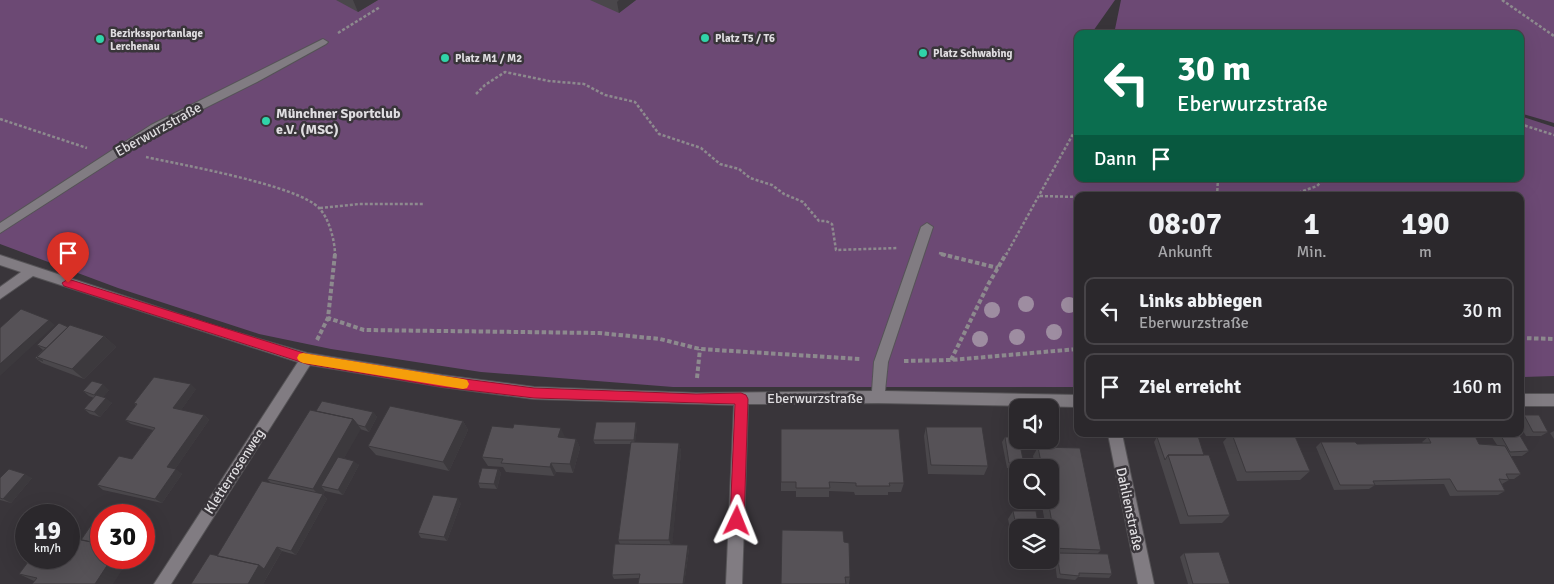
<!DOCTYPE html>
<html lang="de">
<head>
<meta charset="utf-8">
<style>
	:root { --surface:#2b282c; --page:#333034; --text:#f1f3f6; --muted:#a6a6a9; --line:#474448 }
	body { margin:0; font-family:Signika,sans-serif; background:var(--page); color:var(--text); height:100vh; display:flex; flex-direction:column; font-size:19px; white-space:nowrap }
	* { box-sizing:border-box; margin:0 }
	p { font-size:16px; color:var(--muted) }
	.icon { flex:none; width:28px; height:28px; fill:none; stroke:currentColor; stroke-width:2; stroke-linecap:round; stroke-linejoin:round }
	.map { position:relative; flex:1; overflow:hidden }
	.side { position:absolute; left:1074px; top:192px; width:450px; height:245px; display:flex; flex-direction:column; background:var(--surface); border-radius:10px; box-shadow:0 5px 20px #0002,0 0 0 1px var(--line) }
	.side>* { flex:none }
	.top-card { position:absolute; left:1074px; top:30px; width:450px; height:152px; border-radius:10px; box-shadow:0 5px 20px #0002,0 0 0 1px var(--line); background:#0b6e4f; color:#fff; overflow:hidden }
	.controls { position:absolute; left:1009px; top:399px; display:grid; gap:10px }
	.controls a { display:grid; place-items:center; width:50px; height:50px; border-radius:10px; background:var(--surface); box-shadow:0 5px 20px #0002,0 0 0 1px var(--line); font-size:25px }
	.speed { position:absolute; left:15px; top:504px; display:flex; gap:10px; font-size:25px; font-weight:700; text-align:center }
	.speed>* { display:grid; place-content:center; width:65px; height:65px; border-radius:50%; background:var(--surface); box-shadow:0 5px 20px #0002,0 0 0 1px var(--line); line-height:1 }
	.speed small { font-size:12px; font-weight:400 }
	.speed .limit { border:8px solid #d22; background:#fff; color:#111 }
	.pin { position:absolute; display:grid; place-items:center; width:42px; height:42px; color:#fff; margin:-51px -21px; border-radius:50% 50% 50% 0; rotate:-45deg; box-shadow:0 0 5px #0007 }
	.pin .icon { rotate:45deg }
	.me { position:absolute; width:55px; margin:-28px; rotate:2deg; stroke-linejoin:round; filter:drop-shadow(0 0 4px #0008) }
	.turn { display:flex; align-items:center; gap:18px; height:105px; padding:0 20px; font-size:22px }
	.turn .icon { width:65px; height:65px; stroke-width:2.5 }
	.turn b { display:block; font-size:35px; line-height:42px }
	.then { display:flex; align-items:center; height:48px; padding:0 20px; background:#0003; gap:10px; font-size:19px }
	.eta { display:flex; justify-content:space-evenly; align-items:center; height:85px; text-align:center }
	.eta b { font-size:30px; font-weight:700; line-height:35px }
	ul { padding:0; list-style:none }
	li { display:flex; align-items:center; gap:15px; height:68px; margin:0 10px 8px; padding:0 10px; border:2px solid var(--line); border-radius:10px }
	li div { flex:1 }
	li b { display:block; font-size:19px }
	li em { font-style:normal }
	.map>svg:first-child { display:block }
	.green { fill:#6c4974 }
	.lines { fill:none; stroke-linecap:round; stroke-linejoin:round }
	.minor-casing { stroke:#555356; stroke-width:2 }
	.path-far1 { stroke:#8d8a8e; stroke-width:2.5; stroke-dasharray:3 2; stroke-linecap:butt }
	.path { stroke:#8d8a8e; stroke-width:4; stroke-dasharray:4.5 2.5; stroke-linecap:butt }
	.minor { fill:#817c82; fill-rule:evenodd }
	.tree { fill:#9e8da1 }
	.wall { fill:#4a474b }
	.shaded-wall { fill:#3c393d }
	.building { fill:#565257; stroke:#3c393d }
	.route { fill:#e11d48; stroke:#92132f }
	.slow { fill:#f59e0b }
	.poi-dot { fill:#30d4a9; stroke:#39353a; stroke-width:2 }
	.labels { text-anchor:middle; stroke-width:5; stroke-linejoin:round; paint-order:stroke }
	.far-poi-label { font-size:11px; font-weight:bold; fill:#dfdde0; stroke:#39353a; text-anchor:start }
	.poi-label { font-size:14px; font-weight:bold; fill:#dfdde0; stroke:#39353a; text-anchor:start }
	.street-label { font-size:14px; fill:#dfdde0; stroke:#39353a }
</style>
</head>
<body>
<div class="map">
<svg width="1554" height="584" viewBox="0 0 1554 584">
	<rect width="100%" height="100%" fill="#39353a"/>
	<path class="green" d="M0 0H1115L1091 34H1078V179H1520V116L1554 127V376L1520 377V196H1078L1077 387H673L481 372 331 349 259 334 118 288 0 244Z
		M1121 0H1554V123L1520 113V34H1114Z"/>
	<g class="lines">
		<g class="minor-casing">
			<path id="minor" d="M323 39 328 42 326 44 257 82 159 131 0 233V223L151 125Z
				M927 223 933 227 888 362 885 391 1078 395V407L878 403 748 404 742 584H726L734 405 534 399 442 387 310 365 171 584H154L298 362 33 276 0 299V287L21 272 0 265V255L215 326 307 353 442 375 534 387 696 393 872 391 874 362 921 227Z
				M1520 394H1554V406H1520Z
				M1108 434H1122L1154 584H1138Z"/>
		</g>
		<path class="path-far1" d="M1502 0 1554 36
			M338 33 380 7
			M476 94 485 85 505 72 549 81 584 84 605 95 635 102 659 134 701 148 720 164 739 169 750 178 772 185 784 194 803 202 819 221H826L832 224 836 250 898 248
			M0 119 87 148
			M1520 124 1554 135
			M146 157C182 165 297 185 319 208 329 218 335 241 335 255
			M1040 196 1078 197
			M1217 196 1218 179
			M1289 196 1317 186 1324 179
			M320 208 359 204H424
			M939 253 946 255
			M1006 255 1078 125"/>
		<path class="path" d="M335 254 328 318 364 330 599 333 660 339 700 349 860 359
			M941 254 998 268
			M1520 338 1554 339
			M317 340 328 318
			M951 360 989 283 1006 254
			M904 361 951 360 1078 349
			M697 378 700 349"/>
		<use href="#minor" class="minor"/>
	</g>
	<g class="tree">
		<circle cx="1026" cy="304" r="8"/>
		<circle cx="1069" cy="305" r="8"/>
		<circle cx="992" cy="310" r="8"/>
		<circle cx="1054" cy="332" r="8"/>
		<circle cx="1017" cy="337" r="8"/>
		<circle cx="980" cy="339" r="8"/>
	</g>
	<path class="wall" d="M336 0H378L358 12Z
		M590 0H636L619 13Z
		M68 327 104 336 116 347 84 379 42 363 35 358 43 350 37 345Z
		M196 389 181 410 204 415 209 420 175 469 182 474 162 503 103 490 97 485 132 459 153 430 131 424 125 420 136 405 134 403Z
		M109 390 103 397 112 403 100 417 90 414 84 409 94 398 89 396 83 391Z
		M373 412 377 417 369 432 360 429 344 458 359 465 343 495 325 491 323 495 327 499 296 555 282 551 263 584H191L217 556 271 483 267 479Z
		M1524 415 1548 432 1541 436H1526L1520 426V418Z
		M463 421 468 430 449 471 376 455 368 446Z
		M637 427 635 442 679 443 681 452 672 544 689 549 684 584H638L639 578 614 579 612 575 620 544 618 540 631 444H595L593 440Z
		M926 427 988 466 984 475 928 474 924 436Z
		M781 429 904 483 901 492H888V495H855L854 492 829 491V497H796V491H781Z
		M1554 431V439L1550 433Z
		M1230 434H1294L1310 471 1300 480 1237 481 1223 442Z
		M1490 434H1519L1529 451 1522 456H1511L1521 474 1514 479H1508L1509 480 1502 484 1505 491 1498 495 1450 496 1444 484 1375 485 1369 489 1334 490 1316 447 1321 442 1357 444 1423 443 1422 442 1428 437 1479 444 1497 445Z
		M565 437 564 438 576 439 580 448 573 473 556 472 554 476 506 472 503 467 488 466 482 457Z
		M1005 437 1024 464 1022 468H1007L1002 442Z
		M1157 437 1204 455 1230 515 1222 523 1180 524 1154 442Z
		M1038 447 1101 550 1098 553 1112 574 1109 578 1078 577 1075 580 1057 578 1054 556H1050V528H1018V555H1015L1008 519 1013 511 1038 523H1045L1041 500H1050V468H1035L1033 456Z
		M498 469 501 473 497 489 480 488 478 483Z
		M0 478H32L11 503 0 500Z
		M461 503 447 541 421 538 418 533Z
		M1184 553 1230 584H1188L1180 557Z
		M19 574 113 584 34 581Z
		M850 577 849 584H781Z"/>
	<path class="shaded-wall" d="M353 0H378L358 12Z
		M619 0H636L619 13 617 2Z
		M49 320 55 325 0 376V364Z
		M104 336 116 347 84 379 72 369Z
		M103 384 109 390 101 400 94 395Z
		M191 384 196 389 179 413 173 408Z
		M106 398 112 403 100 417 94 412Z
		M373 412 377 417 369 432 365 427Z
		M204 415 209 420 173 472 167 467Z
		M353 419 361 429 327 488 321 486 325 491 323 495 327 499 296 555 291 551 321 497 313 489Z
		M463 421 468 430 449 471 443 462Z
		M636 422 637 427 635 444 634 440Z
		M561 428 565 437 562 446 558 437Z
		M576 439 580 448 573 473 570 464Z
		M679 443 681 452 672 548 669 540Z
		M354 461 359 465 343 495 338 490Z
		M551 463 556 472 554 476 550 467Z
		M176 469 182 474 162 503 155 499Z
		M498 469 501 473 497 489 494 484Z
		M25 474 32 478 11 503 3 499Z
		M458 498 461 503 447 541 444 537Z
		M688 545 689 549 684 584H683Z
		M277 547 282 551 269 573 264 569Z
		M112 558H130L113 584H95Z
		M259 565 269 573 263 584H248Z"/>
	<path class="building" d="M21 309 49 320 0 364V328Z
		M59 323 68 327 37 357 43 361 35 358 46 348 37 345Z
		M70 325 104 336 72 369 37 357Z
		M154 377 191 384 173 408 204 415 167 467 176 469 155 499 97 485 119 456 132 459 155 428 125 420 137 404 134 403Z
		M92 381 103 384 94 395 83 391Z
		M96 395 106 398 94 412 84 409Z
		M322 401 373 412 365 427 358 425 353 419 316 411Z
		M390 406 463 421 443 462 368 446Z
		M310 410 353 419 313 489 267 479Z
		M1524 415H1539L1548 432H1533Z
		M596 422H636L634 440H593Z
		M514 424 561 428 558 437 576 439 570 464 551 463 550 467 501 463 503 459 482 457 492 426 513 428Z
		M926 427H982L988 466 931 465Z
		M781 429H899L904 483H889L890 486H856V483L829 482 830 488H796V482H781Z
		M1232 434H1294L1310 471 1246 472Z
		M1500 434H1519L1529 451 1510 452Z
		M1198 436 1204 455H1168L1165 460 1157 437Z
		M1475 436 1479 444 1505 446 1521 474H1506L1509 480 1499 479 1505 491H1457L1450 479 1373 481 1375 485H1340L1321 442H1355L1357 444 1431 443 1428 437Z
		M1005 437H1018V440H1019L1024 464 1009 463Z
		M631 442 679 443 669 540H618Z
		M1038 447 1080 448 1101 550 1050 548V528H1018V535L1013 511H1036L1038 523H1052L1048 500H1050V468H1042Z
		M1168 455H1209L1230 515 1188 516Z
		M338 457 354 461 338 490 321 486Z
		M482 468 498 469 494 484 478 483Z
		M9 469 25 474 3 499 0 498V478Z
		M262 481 323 494 291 551 277 547 264 569 259 565 217 556Z
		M433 495 458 498 444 537 418 533Z
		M96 518 101 519V544L81 540Z
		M782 530 843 531 844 542 849 543 850 577H845L846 584H781Z
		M69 537 101 544V558H112L95 584H32L37 578 19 574 31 558H69Z
		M615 544 688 545 683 584H638L640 574 612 575Z
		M1219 552 1230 584H1193L1184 553Z
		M1057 553 1108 554 1112 574 1079 573V576L1060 574Z
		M210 554 259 565 248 584H191Z"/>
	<path class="route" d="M68 279 307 354 442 376 534 388 696 394 741 393 746 395 748 399 744 521 742 526 737 528 732 526 730 521 735 404 534 398 442 387 307 364 64 286 62 283Z"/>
	<path class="slow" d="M303 353 463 379 467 380 469 384 467 388 463 389 303 363 299 361 297 358 299 354Z"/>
	<g class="poi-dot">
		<circle cx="705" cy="38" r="5"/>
		<circle cx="100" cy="39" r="5"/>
		<circle cx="923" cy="53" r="5"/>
		<circle cx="445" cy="58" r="5"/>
		<circle cx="266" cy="121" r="5"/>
	</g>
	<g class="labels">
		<g class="far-poi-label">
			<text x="110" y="37">Bezirkssportanlage<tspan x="110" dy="13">Lerchenau</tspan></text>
			<text x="715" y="42">Platz T5 / T6</text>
			<text x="933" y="57">Platz Schwabing</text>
			<text x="455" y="62">Platz M1 / M2</text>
		</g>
		<g class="poi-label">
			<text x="276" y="118">Münchner Sportclub<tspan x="276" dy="16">e.V. (MSC)</tspan></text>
		</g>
		<g class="street-label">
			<text transform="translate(158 129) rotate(-29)" y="5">Eberwurzstraße</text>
			<text x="815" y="403">Eberwurzstraße</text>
			<text transform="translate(234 471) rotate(-57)" y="5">Kletterrosenweg</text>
			<text transform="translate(1130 509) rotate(78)" y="5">Dahlienstraße</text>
		</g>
	</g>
</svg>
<div class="controls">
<a><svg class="icon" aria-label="sound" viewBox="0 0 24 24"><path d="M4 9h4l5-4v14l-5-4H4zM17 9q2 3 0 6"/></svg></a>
<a><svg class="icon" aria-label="search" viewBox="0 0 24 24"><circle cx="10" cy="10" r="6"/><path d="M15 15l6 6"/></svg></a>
<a><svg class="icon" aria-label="layers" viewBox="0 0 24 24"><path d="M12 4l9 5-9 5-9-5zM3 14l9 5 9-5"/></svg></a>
</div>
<div class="speed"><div>19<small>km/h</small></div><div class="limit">30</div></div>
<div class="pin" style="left:68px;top:283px;background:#d93025"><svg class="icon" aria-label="arrive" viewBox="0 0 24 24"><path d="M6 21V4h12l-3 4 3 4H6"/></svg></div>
<svg class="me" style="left:737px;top:521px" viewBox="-20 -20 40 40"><path d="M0-17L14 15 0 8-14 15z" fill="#e11d48" stroke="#fff" stroke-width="4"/></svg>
<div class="top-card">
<div class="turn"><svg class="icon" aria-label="left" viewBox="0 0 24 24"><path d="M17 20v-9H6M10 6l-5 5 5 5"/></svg><div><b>30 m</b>Eberwurzstraße</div></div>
<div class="then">Dann<svg class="icon" aria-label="arrive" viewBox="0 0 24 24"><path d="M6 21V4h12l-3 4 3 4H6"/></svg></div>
</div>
<section class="side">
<div class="eta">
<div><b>08:07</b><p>Ankunft</p></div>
<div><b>1</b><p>Min.</p></div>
<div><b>190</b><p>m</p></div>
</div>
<ul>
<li><svg class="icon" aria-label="left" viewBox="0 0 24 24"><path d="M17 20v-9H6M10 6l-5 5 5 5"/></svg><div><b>Links abbiegen</b><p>Eberwurzstraße</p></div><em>30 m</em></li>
<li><svg class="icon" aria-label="arrive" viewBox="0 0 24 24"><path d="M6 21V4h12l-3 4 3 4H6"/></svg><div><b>Ziel erreicht</b></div><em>160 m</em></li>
</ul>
</section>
</div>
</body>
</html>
